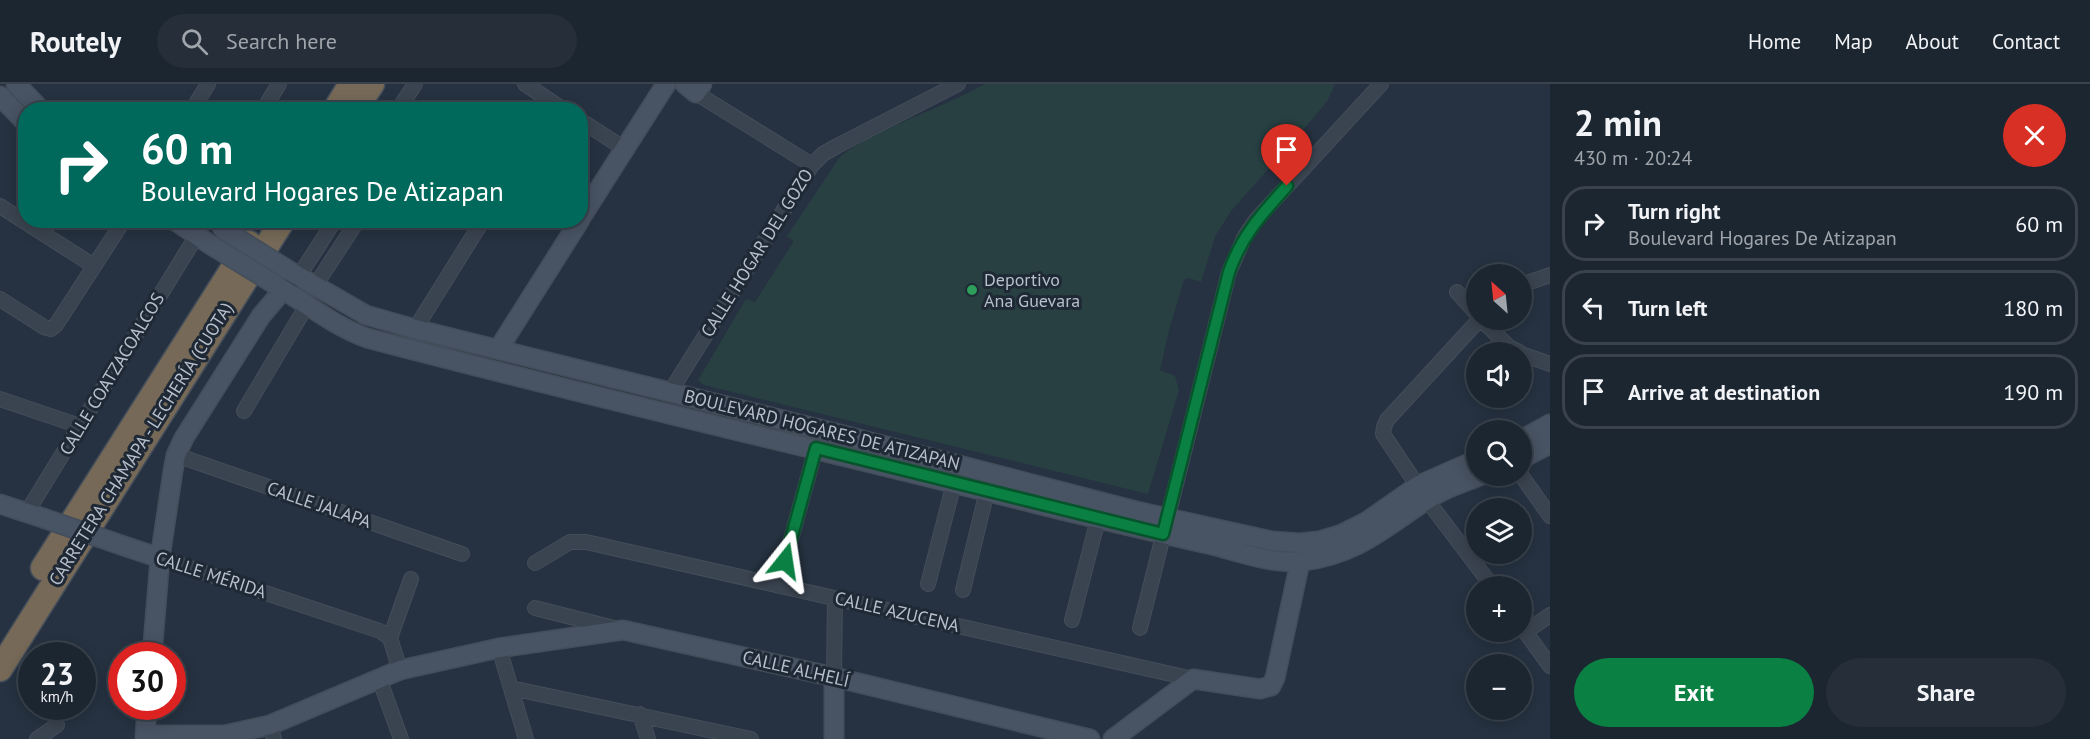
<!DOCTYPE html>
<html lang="en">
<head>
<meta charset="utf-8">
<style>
	:root { --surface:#1c2631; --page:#252e39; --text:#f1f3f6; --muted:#a0a5ab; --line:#3a434d; --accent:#0b8043 }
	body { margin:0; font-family:"PT Sans",sans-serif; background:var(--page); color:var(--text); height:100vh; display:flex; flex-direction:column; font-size:22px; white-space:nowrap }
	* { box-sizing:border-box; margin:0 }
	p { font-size:20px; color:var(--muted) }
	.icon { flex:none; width:33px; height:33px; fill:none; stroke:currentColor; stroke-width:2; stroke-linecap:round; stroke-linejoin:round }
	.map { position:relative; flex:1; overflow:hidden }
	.panel { display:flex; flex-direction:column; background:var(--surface); width:540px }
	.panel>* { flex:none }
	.top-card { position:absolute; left:18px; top:18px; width:570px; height:126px; border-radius:24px; box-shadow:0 3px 15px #0003,0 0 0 2px var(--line); background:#00695c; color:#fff; overflow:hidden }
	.needle { width:39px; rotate:333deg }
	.tools { position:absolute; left:1466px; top:180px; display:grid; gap:12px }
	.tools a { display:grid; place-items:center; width:66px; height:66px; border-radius:50%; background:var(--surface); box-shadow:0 3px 15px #0003,0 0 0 2px var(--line); font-size:30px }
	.speed { position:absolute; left:18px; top:558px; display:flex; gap:12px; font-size:30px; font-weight:700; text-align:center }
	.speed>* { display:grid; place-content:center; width:78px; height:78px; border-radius:50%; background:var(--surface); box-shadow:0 3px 15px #0003,0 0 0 2px var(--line); line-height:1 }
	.speed small { font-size:15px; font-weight:400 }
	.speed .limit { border:9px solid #d22; background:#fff; color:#111 }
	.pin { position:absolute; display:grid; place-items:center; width:51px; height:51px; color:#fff; margin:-62px -26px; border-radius:50% 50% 50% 0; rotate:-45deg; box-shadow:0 0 6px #0007 }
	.pin .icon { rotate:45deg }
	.me { position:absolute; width:66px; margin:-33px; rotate:15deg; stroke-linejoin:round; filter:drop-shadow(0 0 4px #0008) }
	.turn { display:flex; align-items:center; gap:21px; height:126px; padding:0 24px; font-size:27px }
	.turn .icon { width:78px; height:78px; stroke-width:2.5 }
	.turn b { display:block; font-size:42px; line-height:51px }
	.round { display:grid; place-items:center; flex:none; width:63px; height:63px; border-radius:32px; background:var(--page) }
	.head { display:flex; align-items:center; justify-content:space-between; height:102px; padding:0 24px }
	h1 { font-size:36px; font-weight:700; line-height:45px }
	.cta { display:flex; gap:12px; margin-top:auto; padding:12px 24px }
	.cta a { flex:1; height:69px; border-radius:36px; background:var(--accent); color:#fff; font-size:24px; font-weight:700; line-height:69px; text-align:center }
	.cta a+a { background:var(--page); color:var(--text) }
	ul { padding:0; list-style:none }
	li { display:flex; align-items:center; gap:18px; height:75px; margin:0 12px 9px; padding:0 12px; border:3px solid var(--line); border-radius:24px }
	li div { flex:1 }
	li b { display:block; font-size:22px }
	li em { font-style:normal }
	header { display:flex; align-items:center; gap:36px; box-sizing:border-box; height:84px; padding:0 30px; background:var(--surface); border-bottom:2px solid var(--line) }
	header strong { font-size:28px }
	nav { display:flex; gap:33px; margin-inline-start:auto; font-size:21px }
	.search { width:420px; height:54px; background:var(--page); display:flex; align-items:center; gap:15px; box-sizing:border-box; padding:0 21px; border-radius:33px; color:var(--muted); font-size:22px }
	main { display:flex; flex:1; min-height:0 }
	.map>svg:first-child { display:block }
	.green { fill:#284042 }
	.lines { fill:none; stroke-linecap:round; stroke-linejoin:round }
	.street-casing { stroke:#444d5a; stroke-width:16 }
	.secondary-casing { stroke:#444d5a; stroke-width:21 }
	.highway-casing { stroke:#454f5b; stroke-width:27 }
	.street { stroke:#3a4450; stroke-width:14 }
	.secondary { stroke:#485363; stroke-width:18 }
	.highway { stroke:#766957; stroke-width:24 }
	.secondary-bridge-casing { stroke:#444d5a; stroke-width:21; stroke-linecap:butt }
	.secondary-bridge { stroke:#485363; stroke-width:18 }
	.route-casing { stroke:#07532c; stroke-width:15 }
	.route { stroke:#0b8043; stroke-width:10 }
	.leisure-dot { fill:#2e9e5b; stroke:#1f2936; stroke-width:2 }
	.labels { text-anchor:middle; stroke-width:6; stroke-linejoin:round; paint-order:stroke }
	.street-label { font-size:18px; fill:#b7bfcb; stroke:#1f2936 }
	.poi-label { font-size:18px; fill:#b7bfcb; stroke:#1f2936; text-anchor:start }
</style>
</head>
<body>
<header>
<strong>Routely</strong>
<div class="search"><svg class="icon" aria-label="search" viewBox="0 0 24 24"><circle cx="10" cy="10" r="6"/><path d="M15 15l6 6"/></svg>Search here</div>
<nav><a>Home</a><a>Map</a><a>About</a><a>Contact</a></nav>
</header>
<main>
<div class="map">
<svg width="1550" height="655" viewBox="0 0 1550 655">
	<rect width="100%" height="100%" fill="#263241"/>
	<path class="green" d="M985 0H1335L1328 16 1315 32 1231 127 1215 153 1201 198 1188 194 1184 196 1169 246 1160 286 1175 292 1179 306 1148 410 704 301 698 296 746 215 755 218 794 157 787 152 839 74C851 63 865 57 879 49 914 32 951 19 985 0Z"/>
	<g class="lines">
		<g class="street-casing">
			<path id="street" d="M525 0 564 26
				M696 9 812 81
				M192 26 208 0
				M263 26 279 0
				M398 26 415 0
				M580 36 625 65
				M0 122 94 182
				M292 198 299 192 335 136
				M1521 201 1550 191
				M315 202 358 136
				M1457 208 1476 229
				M0 215 44 243 51 245 56 241 124 136
				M1479 236 1387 336 1384 343 1383 350 1427 416 1492 502
				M1482 236 1509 263 1519 268
				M415 245 483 136
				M1521 270 1550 280
				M670 308 812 81 823 70 837 62 958 0
				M0 315 80 342
				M244 327 307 221
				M176 371 462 470
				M1521 391 1550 432
				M27 428 197 151
				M160 474 380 547 390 554 400 586
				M785 477 816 364
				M535 479 570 458H586L1193 595
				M928 500 954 399
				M963 506 987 407
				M535 524 618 545
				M1072 536 1098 435
				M1521 542 1550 582
				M1140 544 1229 188 1245 152 1256 136 1381 0
				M1525 548 1550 531
				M390 554 411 495
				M499 564 526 655
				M834 593 835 514
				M379 594 401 655
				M511 604 751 655
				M640 630 648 655
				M270 641 274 655
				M37 655 57 641"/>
		</g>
		<g class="secondary-casing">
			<path id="secondary" d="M16 0 41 26
				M685 0 696 9 702 0
				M0 12 26 39
				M580 135 666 0
				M174 136 211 161
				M288 186 366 231 415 245 843 351 1136 427 1272 457 1299 459 1319 457 1342 450 1366 438 1419 401 1476 376
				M276 201C307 220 334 242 367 254 591 313 817 365 1041 421 1098 435 1155 448 1212 461 1240 468 1273 481 1303 477 1356 471 1385 443 1427 416 1443 405 1461 399 1480 392
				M499 264 580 136
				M1521 356 1550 340
				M1521 375 1550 360
				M0 420 43 434
				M124 462 160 474
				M152 572 160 474 173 387 176 371 184 354 261 232 283 206
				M145 651H225L270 641 400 586 499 564 623 546 834 593 1090 655
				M145 655 147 622
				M834 655V593
				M1113 655 1193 595 1260 605 1271 602 1275 594 1300 478"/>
		</g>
		<g class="highway-casing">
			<path id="highway" d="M335 26 351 0
				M355 26 372 0
				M43 484 249 159
				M0 585 283 136"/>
		</g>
		<use href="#street" class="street"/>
		<use href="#secondary" class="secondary"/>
		<use href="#highway" class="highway"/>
		<g class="secondary-bridge-casing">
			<path id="secondary-bridge" d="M221 144 288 186
				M211 161 276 201
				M43 434 124 462"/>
		</g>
		<use href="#secondary-bridge" class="secondary-bridge"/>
	</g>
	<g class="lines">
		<g class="route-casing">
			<path id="route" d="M785 477 816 364 1163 450 1229 188C1242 151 1262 130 1287 102"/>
		</g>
		<use href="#route" class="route"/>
	</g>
	<circle class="leisure-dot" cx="972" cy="206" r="6"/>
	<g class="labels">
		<g class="street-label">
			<text transform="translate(757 169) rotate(-58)" y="6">CALLE HOGAR DEL GOZO</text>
			<text transform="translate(112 290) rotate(-59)" y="6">CALLE COATZACOALCOS</text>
			<text transform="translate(822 346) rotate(14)" y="6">BOULEVARD HOGARES DE ATIZAPAN</text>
			<text transform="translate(141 360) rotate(-58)" y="6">CARRETERA CHAMAPA - LECHERÍA (CUOTA)</text>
			<text transform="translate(319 421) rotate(19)" y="6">CALLE JALAPA</text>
			<text transform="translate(211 491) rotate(18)" y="6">CALLE MÉRIDA</text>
			<text transform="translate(897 528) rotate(13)" y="6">CALLE AZUCENA</text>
			<text transform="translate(796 585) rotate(13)" y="6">CALLE ALHELÍ</text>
		</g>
		<g class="poi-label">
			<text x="984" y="202">Deportivo<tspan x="984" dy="21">Ana Guevara</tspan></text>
		</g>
	</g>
</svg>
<div class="tools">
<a><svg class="needle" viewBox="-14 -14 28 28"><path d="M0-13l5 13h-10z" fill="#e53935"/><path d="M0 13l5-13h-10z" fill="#a0a5ab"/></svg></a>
<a><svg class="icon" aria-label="sound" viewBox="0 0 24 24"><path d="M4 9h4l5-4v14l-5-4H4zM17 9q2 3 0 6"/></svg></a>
<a><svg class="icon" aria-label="search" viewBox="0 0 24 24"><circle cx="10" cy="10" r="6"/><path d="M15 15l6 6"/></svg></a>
<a><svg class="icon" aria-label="layers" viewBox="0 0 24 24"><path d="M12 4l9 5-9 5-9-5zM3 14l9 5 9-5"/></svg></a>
<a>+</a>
<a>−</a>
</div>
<div class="speed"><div>23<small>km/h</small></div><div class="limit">30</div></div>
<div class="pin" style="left:1287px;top:102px;background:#d93025"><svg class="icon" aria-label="arrive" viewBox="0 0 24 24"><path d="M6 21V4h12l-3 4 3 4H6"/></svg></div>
<svg class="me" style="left:785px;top:477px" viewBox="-20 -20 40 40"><path d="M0-17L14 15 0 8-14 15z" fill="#0b8043" stroke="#fff" stroke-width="4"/></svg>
<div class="top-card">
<div class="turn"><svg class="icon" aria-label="right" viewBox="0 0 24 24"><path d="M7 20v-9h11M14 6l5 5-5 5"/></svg><div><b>60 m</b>Boulevard Hogares De Atizapan</div></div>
</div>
</div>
<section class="panel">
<div class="head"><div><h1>2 min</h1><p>430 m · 20:24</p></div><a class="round" style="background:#d93025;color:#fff"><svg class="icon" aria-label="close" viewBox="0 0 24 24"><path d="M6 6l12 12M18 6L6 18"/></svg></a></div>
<ul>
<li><svg class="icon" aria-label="right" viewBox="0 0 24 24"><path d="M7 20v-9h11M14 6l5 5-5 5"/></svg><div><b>Turn right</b><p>Boulevard Hogares De Atizapan</p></div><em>60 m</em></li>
<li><svg class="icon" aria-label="left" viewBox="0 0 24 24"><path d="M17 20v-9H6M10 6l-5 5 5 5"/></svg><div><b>Turn left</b></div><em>180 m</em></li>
<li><svg class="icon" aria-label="arrive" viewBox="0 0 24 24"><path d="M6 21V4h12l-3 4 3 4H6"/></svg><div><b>Arrive at destination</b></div><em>190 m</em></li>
</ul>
<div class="cta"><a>Exit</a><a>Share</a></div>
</section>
</main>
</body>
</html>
